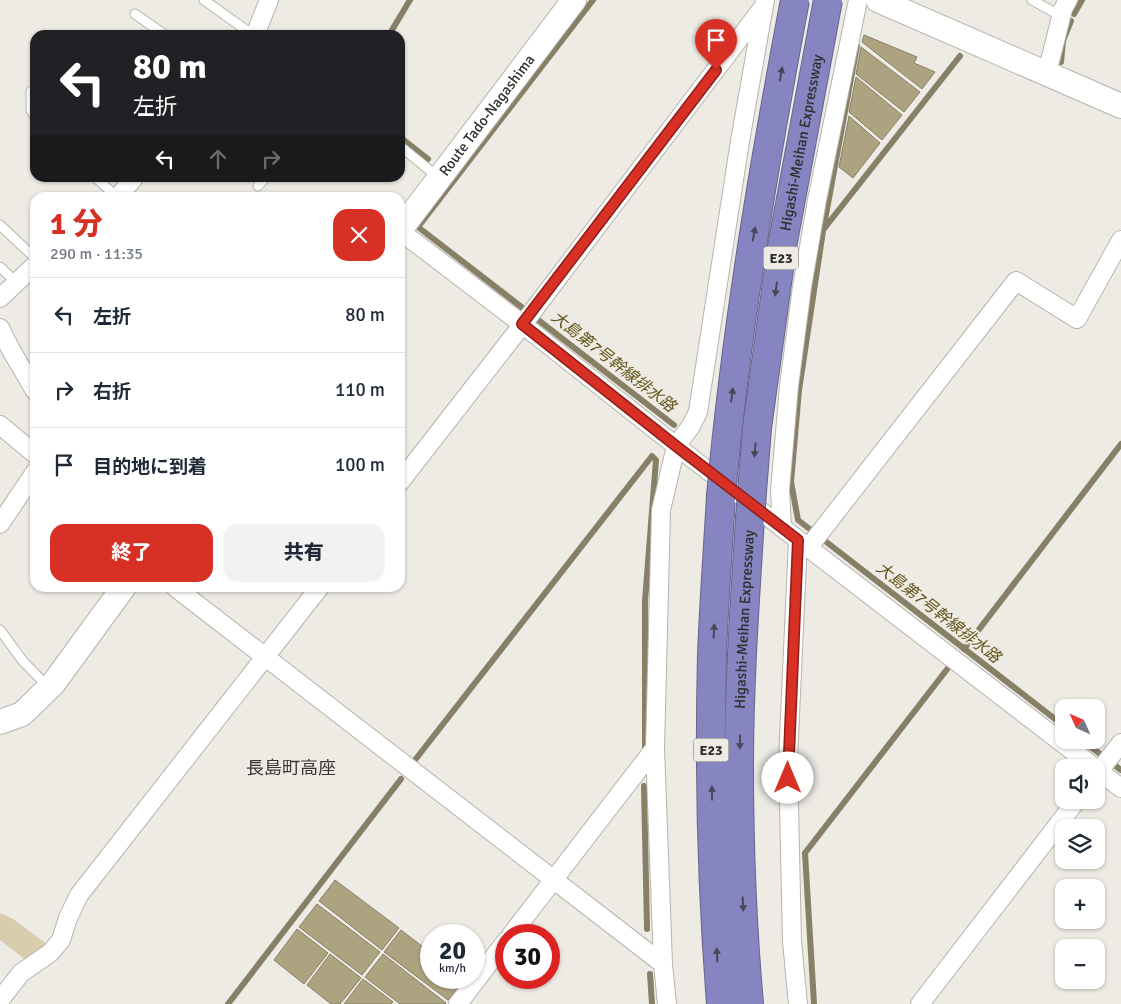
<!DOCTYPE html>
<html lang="ja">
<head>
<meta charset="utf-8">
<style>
	:root { --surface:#fff; --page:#f2f2f3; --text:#1f2937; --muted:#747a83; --line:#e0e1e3; --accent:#d93025 }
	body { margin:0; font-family:Signika,"Noto Sans JP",sans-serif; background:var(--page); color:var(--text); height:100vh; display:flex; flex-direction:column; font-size:19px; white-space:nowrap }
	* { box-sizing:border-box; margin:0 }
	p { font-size:16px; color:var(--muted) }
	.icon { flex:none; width:28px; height:28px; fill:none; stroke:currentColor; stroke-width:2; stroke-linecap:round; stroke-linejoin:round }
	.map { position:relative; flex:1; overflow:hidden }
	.side { position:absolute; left:30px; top:192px; width:375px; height:400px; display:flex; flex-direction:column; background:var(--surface); border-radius:15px; box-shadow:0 1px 4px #0004 }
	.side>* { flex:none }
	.hud { position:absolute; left:30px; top:30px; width:375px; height:152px; border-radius:15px; box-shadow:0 1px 4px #0004; background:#202124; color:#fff; overflow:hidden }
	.needle { width:32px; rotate:315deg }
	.tools { position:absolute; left:1055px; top:699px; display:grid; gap:10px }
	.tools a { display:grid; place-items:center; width:50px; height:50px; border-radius:10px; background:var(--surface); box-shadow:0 1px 4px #0004; font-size:25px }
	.speed { position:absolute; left:420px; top:924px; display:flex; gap:10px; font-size:25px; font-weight:700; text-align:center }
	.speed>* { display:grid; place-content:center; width:65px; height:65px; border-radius:50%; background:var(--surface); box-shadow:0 1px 4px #0004; line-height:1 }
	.speed small { font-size:12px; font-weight:400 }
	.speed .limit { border:8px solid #d22; background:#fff; color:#111 }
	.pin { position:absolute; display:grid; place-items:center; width:42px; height:42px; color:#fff; margin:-51px -21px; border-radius:50% 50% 50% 0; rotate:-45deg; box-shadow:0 0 5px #0007 }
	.pin .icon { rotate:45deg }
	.me { position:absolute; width:55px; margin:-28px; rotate:0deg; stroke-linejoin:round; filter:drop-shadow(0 0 4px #0008) }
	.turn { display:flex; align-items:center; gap:18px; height:105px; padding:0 20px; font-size:22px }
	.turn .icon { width:65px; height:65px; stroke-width:2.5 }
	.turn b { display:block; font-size:35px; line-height:42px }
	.lanes { display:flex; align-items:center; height:48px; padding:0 20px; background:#0003; justify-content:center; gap:25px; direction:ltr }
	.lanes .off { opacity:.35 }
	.round { display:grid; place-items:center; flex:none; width:52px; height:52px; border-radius:15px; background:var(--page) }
	.headline { display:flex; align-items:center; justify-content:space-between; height:85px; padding:0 20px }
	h1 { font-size:30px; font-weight:800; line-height:38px; color:var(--accent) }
	.primary-button { display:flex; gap:10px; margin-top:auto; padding:10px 20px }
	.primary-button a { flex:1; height:58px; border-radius:15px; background:var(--accent); color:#fff; font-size:20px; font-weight:800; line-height:58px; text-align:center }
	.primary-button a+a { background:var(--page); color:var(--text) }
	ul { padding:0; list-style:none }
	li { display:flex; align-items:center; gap:15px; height:75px; padding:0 20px; border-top:1px solid var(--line) }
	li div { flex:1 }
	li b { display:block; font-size:19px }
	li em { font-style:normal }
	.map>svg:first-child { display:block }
	.green { fill:#d8cead }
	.water { fill:#ada380; stroke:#878066 }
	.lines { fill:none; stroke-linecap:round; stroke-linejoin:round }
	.stream { stroke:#878066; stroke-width:6 }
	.lane-casing { stroke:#b5b4ad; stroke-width:11 }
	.street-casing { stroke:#b5b4ad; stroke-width:20 }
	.secondary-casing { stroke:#b5b4ad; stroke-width:26 }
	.highway-casing { stroke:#67668c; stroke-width:30 }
	.lane { stroke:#fff; stroke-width:9 }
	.street { stroke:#fff; stroke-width:18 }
	.secondary { stroke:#fff; stroke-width:24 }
	.highway { stroke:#8684c1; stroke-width:28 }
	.highway-bridge-casing { stroke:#67668c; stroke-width:30; stroke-linecap:butt }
	.highway-bridge { stroke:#8684c1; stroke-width:28 }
	.oneway { fill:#484757 }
	.route-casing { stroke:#8d1f18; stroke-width:12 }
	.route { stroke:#d93025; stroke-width:9 }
	.labels { text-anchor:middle; stroke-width:4; stroke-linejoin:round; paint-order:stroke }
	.shield { fill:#edebe4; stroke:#676662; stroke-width:1 }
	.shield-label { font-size:14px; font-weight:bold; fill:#2d2d2a }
	.street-label { font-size:15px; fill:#2d2d2a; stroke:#edebe4 }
	.water-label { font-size:16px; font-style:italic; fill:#66561c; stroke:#edebe4 }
	.quarter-label { font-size:18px; fill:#3a3833; stroke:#edebe4 }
</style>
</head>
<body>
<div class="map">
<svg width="1121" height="1004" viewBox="0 0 1121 1004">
	<rect width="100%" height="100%" fill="#edebe4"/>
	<path class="green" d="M0 913 13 919 48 945 29 961 23 958 0 940Z"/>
	<path class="water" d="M864 35 917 57 914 63 935 72 922 89 862 42Z
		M861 47 920 92 904 112 856 74Z
		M856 77 902 115 882 140 849 112Z
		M849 116 880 143 853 178 839 167Z
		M335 880 399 928 382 950 319 901Z
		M317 904 380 952 362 975 299 927Z
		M297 929 328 953 304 984 274 960Z
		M401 930 431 953V978L465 979 448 1000 384 952Z
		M330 954 361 978 340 1004H331L307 985Z
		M383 954 446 1003 445 1004H400L365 977Z
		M363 979 393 1002 391 1004H344Z"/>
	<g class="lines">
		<path class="stream" d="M593 0 418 227 674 425
			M1074 14 1082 0
			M389 35 410 0
			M857 46 823 231 799 390 791 482 798 520 1064 726
			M1061 62 1063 41 1071 21
			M400 137 428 159
			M823 230 960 56
			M964 649 1121 444
			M1082 740 1121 770
			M415 760 652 456 656 460 645 601V748
			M644 786 647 929
			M650 974 652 1004
			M228 1004 401 779
			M814 1004 805 853 948 668"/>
		<g class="lane-casing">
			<path id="lane" d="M204 0 253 35
				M1032 0 1061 16
				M135 14 165 35
				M31 91V110L35 117
				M400 146 439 178
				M96 178 117 197
				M258 186 265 178
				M0 225 35 258
				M0 267 17 283
				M0 630 22 660 48 687"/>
		</g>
		<g class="street-casing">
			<path id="street" d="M255 35 269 0
				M1047 73 1063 9 1068 0
				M117 198 134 178
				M400 231 522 324 676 446 1095 768
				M0 298 35 265
				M0 328 11 350 35 391
				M0 425 35 454
				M400 482 526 320 761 10
				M0 524 35 472
				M782 528 780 490 789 386 802 287 817 200 858 0
				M808 548 1016 281 1077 319 1121 240
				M176 588 663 964
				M1096 769 1121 788
				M1096 775 1121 743
				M511 935 655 748
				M0 1000 21 973 50 953 61 940 68 918 79 895 319 588
				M458 1004 506 941
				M667 1004 663 964 655 748 661 510 676 446 691 426 698 412 740 141 765 0
				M798 1004 792 941 788 760 798 540
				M920 1004 1077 800"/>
		</g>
		<g class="secondary-casing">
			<g id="secondary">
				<path d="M878 0 1121 106"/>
				<path id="s1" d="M400 230 574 0"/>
				<path d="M0 722 22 714 53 684 123 588"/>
			</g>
		</g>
		<g class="highway-casing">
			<g id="highway">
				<path d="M721 1004C712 888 709 771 712 655 714 602 718 549 721 496"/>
				<path id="s2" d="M749 1004C742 925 739 844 739 765 739 683 745 600 750 518"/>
			</g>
		</g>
		<use href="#lane" class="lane"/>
		<use href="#street" class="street"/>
		<use href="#secondary" class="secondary"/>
		<use href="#highway" class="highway"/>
		<g class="highway-bridge-casing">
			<g id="highway-bridge">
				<path d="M721 496C736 329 764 164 795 0"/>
				<path id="s3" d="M750 518 757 428 782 247 828 0"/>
			</g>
		</g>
		<use href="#highway-bridge" class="highway-bridge"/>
	</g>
	<defs><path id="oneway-solid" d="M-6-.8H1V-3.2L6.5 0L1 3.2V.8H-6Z" transform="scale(1.25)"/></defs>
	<g class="oneway">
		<use href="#oneway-solid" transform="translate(781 74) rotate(-80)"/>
		<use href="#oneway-solid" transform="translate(754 234) rotate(-80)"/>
		<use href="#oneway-solid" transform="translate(776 289) rotate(98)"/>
		<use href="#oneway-solid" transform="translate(732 395) rotate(-82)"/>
		<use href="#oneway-solid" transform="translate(755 450) rotate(95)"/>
		<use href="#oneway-solid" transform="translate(714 631) rotate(-87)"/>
		<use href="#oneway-solid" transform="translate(740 742) rotate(91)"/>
		<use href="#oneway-solid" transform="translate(712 793) rotate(-91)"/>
		<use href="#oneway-solid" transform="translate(743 904) rotate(87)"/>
		<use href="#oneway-solid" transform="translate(717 955) rotate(-93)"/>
	</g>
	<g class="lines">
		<g class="route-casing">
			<path id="route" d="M716 70 522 324 676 446 798 540 788 778"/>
		</g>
		<use href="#route" class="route"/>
	</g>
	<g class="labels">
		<g class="shield">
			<rect x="763.5" y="246.5" width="35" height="23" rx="4"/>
			<rect x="693.5" y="738.5" width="35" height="23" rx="4"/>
		</g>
		<g class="shield-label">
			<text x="781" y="263">E23</text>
			<text x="711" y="755">E23</text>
		</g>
		<g class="street-label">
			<text dy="5" stroke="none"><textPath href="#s1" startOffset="144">Route Tado-Nagashima</textPath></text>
			<text dy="5" stroke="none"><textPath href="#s3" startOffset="379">Higashi-Meihan Expressway</textPath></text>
			<text dy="5" stroke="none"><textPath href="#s2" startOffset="385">Higashi-Meihan Expressway</textPath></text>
		</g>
		<g class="water-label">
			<text transform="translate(614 361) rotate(38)" y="6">大島第7号幹線排水路</text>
			<text transform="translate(939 612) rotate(38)" y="6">大島第7号幹線排水路</text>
		</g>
		<g class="quarter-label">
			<text x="291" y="774">長島町高座</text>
		</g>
	</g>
</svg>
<div class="tools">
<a><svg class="needle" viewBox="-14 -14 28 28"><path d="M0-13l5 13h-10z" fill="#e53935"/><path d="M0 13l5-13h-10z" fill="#747a83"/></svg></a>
<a><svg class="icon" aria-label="sound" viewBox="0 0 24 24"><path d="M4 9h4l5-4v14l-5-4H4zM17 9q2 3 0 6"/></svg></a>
<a><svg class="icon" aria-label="layers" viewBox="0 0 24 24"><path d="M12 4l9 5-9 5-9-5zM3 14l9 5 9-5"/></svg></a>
<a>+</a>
<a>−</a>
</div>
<div class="speed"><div>20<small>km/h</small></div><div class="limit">30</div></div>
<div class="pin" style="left:716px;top:70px;background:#d93025"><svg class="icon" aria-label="arrive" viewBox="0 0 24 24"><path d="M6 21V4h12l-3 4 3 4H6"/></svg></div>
<svg class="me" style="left:788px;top:778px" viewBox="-20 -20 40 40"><circle r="19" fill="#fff"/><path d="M0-13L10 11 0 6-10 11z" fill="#d93025"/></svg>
<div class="hud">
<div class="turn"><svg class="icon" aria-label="left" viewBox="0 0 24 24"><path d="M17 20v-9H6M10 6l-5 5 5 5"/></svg><div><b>80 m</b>左折</div></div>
<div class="lanes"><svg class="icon" aria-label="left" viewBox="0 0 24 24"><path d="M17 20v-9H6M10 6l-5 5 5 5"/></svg><svg class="icon off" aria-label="ahead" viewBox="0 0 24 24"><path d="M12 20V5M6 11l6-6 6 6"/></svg><svg class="icon off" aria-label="right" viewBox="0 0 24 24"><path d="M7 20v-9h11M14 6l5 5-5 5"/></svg></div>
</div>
<section class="side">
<div class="headline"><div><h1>1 分</h1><p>290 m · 11:35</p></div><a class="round" style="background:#d93025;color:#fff"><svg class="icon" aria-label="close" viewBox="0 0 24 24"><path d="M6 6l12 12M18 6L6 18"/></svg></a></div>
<ul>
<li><svg class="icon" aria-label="left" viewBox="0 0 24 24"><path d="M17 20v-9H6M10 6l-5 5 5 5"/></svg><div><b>左折</b></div><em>80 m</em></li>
<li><svg class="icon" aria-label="right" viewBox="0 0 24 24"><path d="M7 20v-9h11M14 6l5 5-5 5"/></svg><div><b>右折</b></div><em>110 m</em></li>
<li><svg class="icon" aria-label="arrive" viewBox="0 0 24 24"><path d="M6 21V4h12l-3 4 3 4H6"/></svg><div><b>目的地に到着</b></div><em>100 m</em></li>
</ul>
<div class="primary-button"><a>終了</a><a>共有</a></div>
</section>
</div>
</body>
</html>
